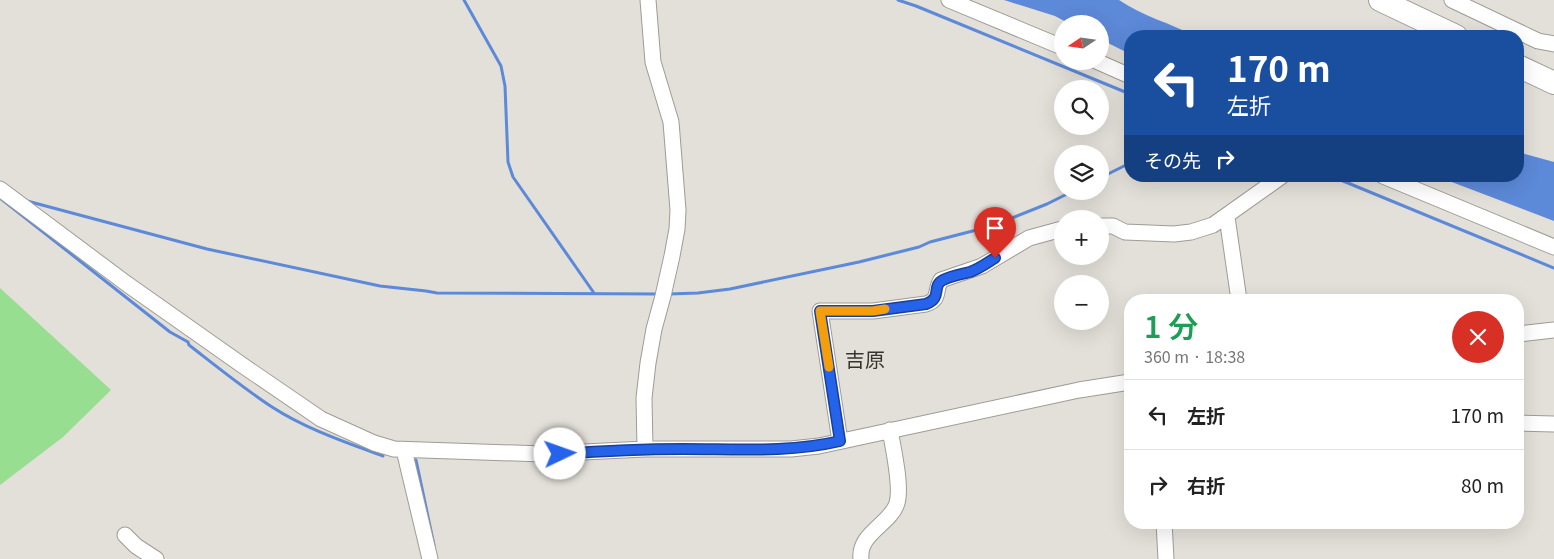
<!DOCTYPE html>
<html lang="ja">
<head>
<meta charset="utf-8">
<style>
	:root { --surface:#fff; --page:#f2f2f2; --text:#222; --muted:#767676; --line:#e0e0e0 }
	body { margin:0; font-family:Georgia,"Noto Sans JP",serif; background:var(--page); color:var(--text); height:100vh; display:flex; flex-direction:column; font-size:19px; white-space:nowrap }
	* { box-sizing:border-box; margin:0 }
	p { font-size:16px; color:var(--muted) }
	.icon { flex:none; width:28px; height:28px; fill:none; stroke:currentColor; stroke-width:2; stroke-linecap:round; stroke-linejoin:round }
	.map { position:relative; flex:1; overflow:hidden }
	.drawer { position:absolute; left:1124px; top:294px; width:400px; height:235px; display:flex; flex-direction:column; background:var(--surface); border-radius:20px; box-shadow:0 5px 20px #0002 }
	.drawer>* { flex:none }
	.banner { position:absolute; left:1124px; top:30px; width:400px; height:152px; border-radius:20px; box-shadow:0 5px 20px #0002; background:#1a4fa0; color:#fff; overflow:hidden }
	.needle { width:32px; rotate:257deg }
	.tools { position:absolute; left:1054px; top:15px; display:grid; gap:10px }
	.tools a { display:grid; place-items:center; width:55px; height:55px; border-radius:50%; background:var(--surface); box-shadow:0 5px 20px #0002; font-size:25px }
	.pin { position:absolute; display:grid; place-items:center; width:42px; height:42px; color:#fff; margin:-51px -21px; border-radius:50% 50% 50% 0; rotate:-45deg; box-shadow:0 0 5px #0007 }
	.pin .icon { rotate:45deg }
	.me { position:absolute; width:55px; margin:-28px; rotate:87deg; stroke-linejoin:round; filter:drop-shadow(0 0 4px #0008) }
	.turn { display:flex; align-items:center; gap:18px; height:105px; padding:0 20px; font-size:22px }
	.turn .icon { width:65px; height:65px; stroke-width:2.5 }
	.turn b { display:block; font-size:35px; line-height:42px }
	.then { display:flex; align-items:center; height:48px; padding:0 20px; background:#0003; gap:10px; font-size:19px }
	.round { display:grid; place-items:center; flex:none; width:52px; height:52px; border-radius:26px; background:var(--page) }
	.head { display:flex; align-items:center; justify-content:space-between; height:85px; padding:0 20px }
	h1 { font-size:30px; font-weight:600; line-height:38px; color:#1e9e55 }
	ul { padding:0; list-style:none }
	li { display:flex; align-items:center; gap:15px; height:70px; padding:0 20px; border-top:1px solid var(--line) }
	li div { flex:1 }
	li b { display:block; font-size:19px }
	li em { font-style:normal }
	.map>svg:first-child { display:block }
	.green { fill:#97de90 }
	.water { fill:#5c89d8 }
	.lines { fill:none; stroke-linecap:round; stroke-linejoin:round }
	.stream { stroke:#5c89d8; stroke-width:3 }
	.minor-casing { stroke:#9f9c96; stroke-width:17 }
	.highway-casing { stroke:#9f9c96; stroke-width:24 }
	.minor { stroke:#fff; stroke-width:15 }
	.highway { stroke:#fff; stroke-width:22 }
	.route-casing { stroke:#184099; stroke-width:12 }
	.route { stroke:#2563eb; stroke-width:9 }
	.slow { stroke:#f59e0b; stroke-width:9 }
	.labels { text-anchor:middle; stroke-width:4; stroke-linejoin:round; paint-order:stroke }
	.quarter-label { font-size:20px; fill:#36342f; stroke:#e3dfd9 }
</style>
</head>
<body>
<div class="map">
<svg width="1554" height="559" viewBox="0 0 1554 559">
	<rect width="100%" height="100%" fill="#e3dfd9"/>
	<path class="green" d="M0 288 111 390 63 437 0 485Z"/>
	<path class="water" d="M1004 0H1119C1142 16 1170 23 1195 36H1130V54L1100 39V24H1070L1055 16Z
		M1518 152 1554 162V221L1436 176H1518Z"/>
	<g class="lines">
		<path class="stream" d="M464 0 501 66 505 86 508 162 513 177 594 293
			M898 0 916 6 1130 94
			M1331 176 1554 268
			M1100 178 1130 163
			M0 198 170 332 188 342 189 345C216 366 243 388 272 407 306 429 345 442 383 456
			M27 201 207 249 380 286 426 291 437 293 660 294
			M669 294 698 293 730 289 859 262 919 247 930 242 992 226 1047 204 1073 191
			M414 460H416L434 545"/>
		<g class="minor-casing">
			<path id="minor" d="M949 0 1062 47
				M1452 0 1538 41 1554 44
				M1096 61 1130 76
				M1383 176 1554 247
				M0 189 127 284 242 365 321 419 374 443 394 449 543 454 645 449H791L819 446 1079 390 1130 382
				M1227 217 1239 300
				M1100 226H1113L1125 232 1174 234 1191 232 1213 225 1282 176
				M1518 334 1554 330
				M1518 423 1554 424
				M840 441 820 311H873L926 304C941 299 934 291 941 280L982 266 1029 238 1062 229
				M645 449 644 398 648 363 654 329 663 296 672 256 677 229 678 210 671 122 653 62 648 0
				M404 450 430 559
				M1164 522 1166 559
				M125 535 136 546 156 559
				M861 559C858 533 891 524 897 503 902 486 893 448 890 430"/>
		</g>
		<g class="highway-casing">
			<path id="highway" d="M1380 0 1456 36
				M1518 66 1554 83"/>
		</g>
		<use href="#minor" class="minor"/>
		<use href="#highway" class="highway"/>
	</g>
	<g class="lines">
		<g class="route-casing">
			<path id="route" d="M560 454C602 451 642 449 683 449 736 449 789 453 840 441L820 311H873L926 304C943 298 931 286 943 280 950 276 961 274 970 272 979 269 987 263 995 258"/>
		</g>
		<use href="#route" class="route"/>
		<path class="slow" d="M829 367 820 311H873L885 309"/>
	</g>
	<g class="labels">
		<g class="quarter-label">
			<text x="865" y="367">吉原</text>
		</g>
	</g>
</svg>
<div class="tools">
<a><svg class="needle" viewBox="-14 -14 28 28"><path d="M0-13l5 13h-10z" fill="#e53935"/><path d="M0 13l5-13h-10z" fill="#767676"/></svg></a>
<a><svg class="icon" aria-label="search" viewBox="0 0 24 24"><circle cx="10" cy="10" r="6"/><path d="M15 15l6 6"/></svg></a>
<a><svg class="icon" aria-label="layers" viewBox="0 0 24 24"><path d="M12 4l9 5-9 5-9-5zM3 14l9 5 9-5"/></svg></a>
<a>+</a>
<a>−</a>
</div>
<div class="pin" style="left:995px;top:258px;background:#d93025"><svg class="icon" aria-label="arrive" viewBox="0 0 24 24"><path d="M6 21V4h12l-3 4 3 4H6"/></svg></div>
<svg class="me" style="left:560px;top:454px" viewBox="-20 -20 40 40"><circle r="19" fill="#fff"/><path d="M0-13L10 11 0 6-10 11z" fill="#2563eb"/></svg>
<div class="banner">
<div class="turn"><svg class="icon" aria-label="left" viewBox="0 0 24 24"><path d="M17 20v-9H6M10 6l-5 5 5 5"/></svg><div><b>170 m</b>左折</div></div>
<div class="then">その先<svg class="icon" aria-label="right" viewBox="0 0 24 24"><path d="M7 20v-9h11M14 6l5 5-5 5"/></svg></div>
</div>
<section class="drawer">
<div class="head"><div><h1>1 分</h1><p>360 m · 18:38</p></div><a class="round" style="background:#d93025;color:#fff"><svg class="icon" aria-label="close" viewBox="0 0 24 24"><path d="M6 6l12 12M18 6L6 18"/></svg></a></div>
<ul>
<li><svg class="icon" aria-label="left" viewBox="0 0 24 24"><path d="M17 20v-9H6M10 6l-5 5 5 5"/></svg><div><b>左折</b></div><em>170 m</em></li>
<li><svg class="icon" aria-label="right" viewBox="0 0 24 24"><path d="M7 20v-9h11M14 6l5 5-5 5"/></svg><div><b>右折</b></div><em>80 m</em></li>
</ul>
</section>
</div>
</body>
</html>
